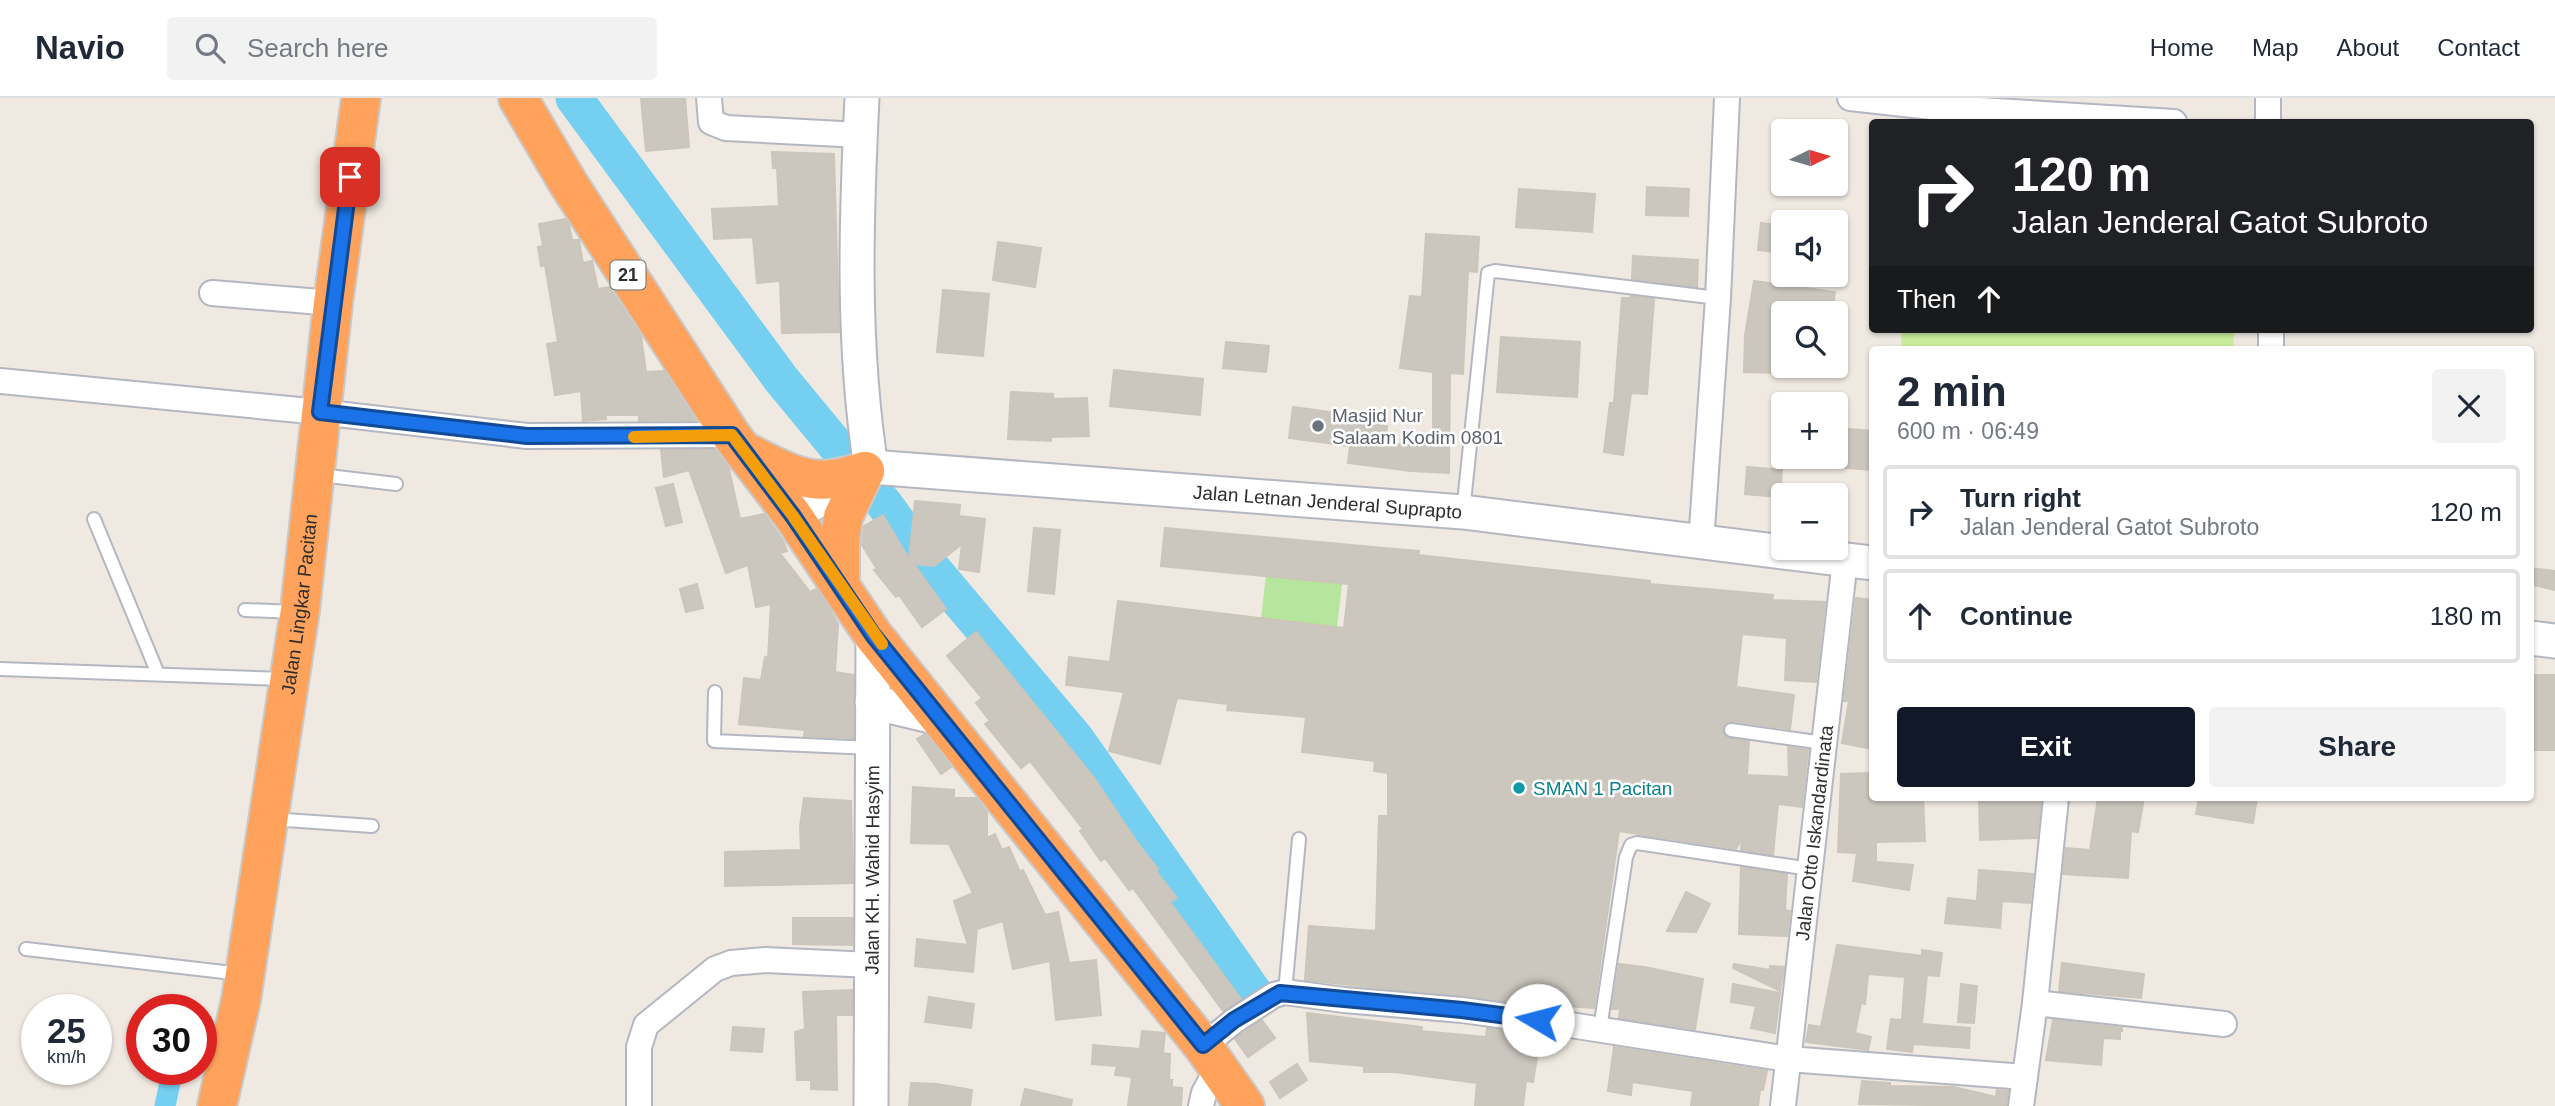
<!DOCTYPE html>
<html lang="en">
<head>
<meta charset="utf-8">
<style>
	:root { --surface:#fff; --page:#f2f2f3; --text:#1f2937; --muted:#747a83; --line:#e0e1e3; --accent:#111827 }
	body { margin:0; font-family:Arial,sans-serif; background:var(--page); color:var(--text); height:100vh; display:flex; flex-direction:column; font-size:26px; white-space:nowrap }
	* { box-sizing:border-box; margin:0 }
	p { font-size:23px; color:var(--muted) }
	.icon { flex:none; width:38px; height:38px; fill:none; stroke:currentColor; stroke-width:2; stroke-linecap:round; stroke-linejoin:round }
	.map { position:relative; flex:1; overflow:hidden }
	.panel { position:absolute; left:1869px; top:248px; width:665px; height:455px; display:flex; flex-direction:column; background:var(--surface); border-radius:7px; box-shadow:0 2px 5px #0004 }
	.panel>* { flex:none }
	.guide { position:absolute; left:1869px; top:21px; width:665px; height:214px; border-radius:7px; box-shadow:0 2px 5px #0004; background:#202124; color:#fff; overflow:hidden }
	.needle { width:46px; rotate:85deg }
	.buttons { position:absolute; left:1771px; top:21px; display:grid; gap:14px }
	.buttons a { display:grid; place-items:center; width:77px; height:77px; border-radius:7px; background:var(--surface); box-shadow:0 2px 5px #0004; font-size:35px }
	.speed { position:absolute; left:21px; top:896px; display:flex; gap:14px; font-size:35px; font-weight:700; text-align:center }
	.speed>* { display:grid; place-content:center; width:91px; height:91px; border-radius:50%; background:var(--surface); box-shadow:0 2px 5px #0004; line-height:1 }
	.speed small { font-size:18px; font-weight:400 }
	.speed .limit { border:10px solid #d22; background:#fff; color:#111 }
	.pin { position:absolute; display:grid; place-items:center; width:60px; height:60px; color:#fff; margin:-30px; border-radius:14px; box-shadow:0 4px 10px #0006 }
	.me { position:absolute; width:77px; margin:-38px; rotate:278deg; stroke-linejoin:round; filter:drop-shadow(0 0 5px #0008) }
	.turn { display:flex; align-items:center; gap:24px; height:147px; padding:0 28px; font-size:32px }
	.turn .icon { width:91px; height:91px; stroke-width:2.5 }
	.turn b { display:block; font-size:49px; line-height:60px }
	.then { display:flex; align-items:center; height:66px; padding:0 28px; background:#0003; gap:14px; font-size:26px }
	.round { display:grid; place-items:center; flex:none; width:74px; height:74px; border-radius:7px; background:var(--page) }
	.overview { display:flex; align-items:center; justify-content:space-between; height:119px; padding:0 28px }
	h1 { font-size:42px; font-weight:700; line-height:52px }
	.action { display:flex; gap:14px; margin-top:auto; padding:14px 28px }
	.action a { flex:1; height:80px; border-radius:7px; background:var(--accent); color:#fff; font-size:28px; font-weight:700; line-height:80px; text-align:center }
	.action a+a { background:var(--page); color:var(--text) }
	ul { padding:0; list-style:none }
	li { display:flex; align-items:center; gap:21px; height:94px; margin:0 14px 10px; padding:0 14px; border:4px solid var(--line); border-radius:7px }
	li div { flex:1 }
	li b { display:block; font-size:26px }
	li em { font-style:normal }
	header { display:flex; align-items:center; gap:42px; box-sizing:border-box; height:98px; padding:0 35px; background:var(--surface); border-bottom:2px solid var(--line) }
	header strong { font-size:33px }
	nav { display:flex; gap:38px; margin-inline-start:auto; font-size:24px }
	.search { width:490px; height:63px; background:var(--page); display:flex; align-items:center; gap:18px; box-sizing:border-box; padding:0 24px; border-radius:7px; color:var(--muted); font-size:26px }
	.map>svg:first-child { display:block }
	.green { fill:#b6e59e }
	.pitch { fill:#c9ec9a }
	.lines { fill:none; stroke-linecap:round; stroke-linejoin:round }
	.canal { stroke:#75cff0; stroke-width:21 }
	.river { stroke:#75cff0; stroke-width:37 }
	.building { fill:#cbc7bf; stroke:#cbc5ba; stroke-width:2 }
	.lane-casing { stroke:#b4b7c1; stroke-width:16 }
	.street-casing { stroke:#b4b7c1; stroke-width:28 }
	.secondary-casing { stroke:#b4b7c1; stroke-width:37 }
	.highway-casing { stroke:#c9c9c9; stroke-width:42 }
	.lane { stroke:#fff; stroke-width:12 }
	.street { stroke:#fff; stroke-width:24 }
	.secondary { stroke:#fff; stroke-width:33 }
	.highway { stroke:#ffa35c; stroke-width:38 }
	.route-casing { stroke:#114b97; stroke-width:18 }
	.route { stroke:#1a73e8; stroke-width:12 }
	.slow { stroke:#f59e0b; stroke-width:12 }
	.worship-dot { fill:#6b7280; stroke:#fff; stroke-width:2.5 }
	.culture-dot { fill:#0f9aa8; stroke:#fff; stroke-width:2.5 }
	.labels { text-anchor:middle; stroke-width:5; stroke-linejoin:round; paint-order:stroke }
	.shield { fill:#fff; stroke:#6d6d6d; stroke-width:2 }
	.shield-label { font-size:18px; font-weight:bold; fill:#2e2e2e }
	.worship-label { font-size:19px; fill:#5b616d; stroke:#fff; text-anchor:start }
	.street-label { font-size:19px; fill:#2e2e2e; stroke:#fff }
	.culture-label { font-size:19px; fill:#0d838f; stroke:#fff; text-anchor:start }
</style>
</head>
<body>
<header>
<strong>Navio</strong>
<div class="search"><svg class="icon" aria-label="search" viewBox="0 0 24 24"><circle cx="10" cy="10" r="6"/><path d="M15 15l6 6"/></svg>Search here</div>
<nav><a>Home</a><a>Map</a><a>About</a><a>Contact</a></nav>
</header>
<div class="map">
<svg width="2555" height="1008" viewBox="0 0 2555 1008">
	<rect width="100%" height="100%" fill="#efe9e1"/>
	<path class="green" d="M1266 477 1342 486 1337 529 1261 521Z"/>
	<path class="pitch" d="M1902 231H2234L2233 252H1901Z"/>
	<g class="lines">
		<path class="canal" d="M165 1008 171 980"/>
		<path class="river" d="M574 0 781 281 885 407 925 462 1076 641 1257 899"/>
	</g>
	<path class="building" d="M641 0H685L689 49 646 53Z
		M772 54 834 56 839 234 782 235 780 183 757 185 753 139 714 141 712 111 779 108 777 70H773Z
		M1647 89 1689 91 1688 118 1646 117Z
		M1519 91 1595 96 1592 134 1516 129Z
		M565 121 569 127 572 142H579L583 165 592 163 598 191 609 189 641 238 646 274 664 273 695 322 639 323V317H605L606 321 583 323 581 293 555 297 547 246 558 244 545 167 541 168 538 149 543 148 539 126Z
		M1761 125 1783 128V155L1758 152Z
		M1426 136 1479 139 1477 174 1468 173 1463 276 1450 275 1449 375 1411 373 1348 365 1350 348 1289 340 1293 309 1344 316 1343 322 1387 328 1385 346 1433 347V274L1400 270 1410 198 1422 199Z
		M998 144 1041 150 1035 189 993 182Z
		M1633 158 1698 162 1697 189 1632 181Z
		M1754 183 1835 194 1832 215H1783V228H1780L1778 275 1744 274 1745 237Z
		M943 192 989 196 983 258 937 254Z
		M1631 198 1654 201 1647 296 1631 295 1623 357 1604 354 1610 305H1614L1622 200H1630Z
		M1501 239 1580 244 1577 299 1497 294Z
		M1226 244 1269 248 1266 274 1223 270Z
		M1114 272 1203 281 1200 317 1110 308Z
		M1011 294 1053 296V301L1087 300 1089 338 1051 339V343L1008 341Z
		M1836 330 1872 333V372L1836 369Z
		M661 352H715L729 371 740 421 764 416 783 443 787 453 780 455 810 494 816 491 827 507 838 526 835 574 854 577 853 640 804 638 805 632 739 626 744 580 761 582 765 559 768 560 771 506 756 509 748 467 726 475 689 372 664 379Z
		M1747 369 1782 372 1780 399 1745 396Z
		M673 386 682 424 666 428 656 390Z
		M915 403 960 407 959 418 985 421 979 474 959 471 962 446 934 468 914 466 946 511 922 529 899 497 896 499 874 472 877 471 862 447 864 428 883 417 909 461Z
		M1034 430 1060 432 1054 496 1028 493Z
		M1165 430 1395 451 1419 453 1418 457 1650 483V486L1773 497 1772 502 1825 504 1816 584 1785 582 1787 540 1742 536 1736 589 1794 597 1790 631 1732 623 1725 626 1722 631 1726 639 1749 643 1747 677 1789 679 1788 649 1808 652 1802 709 1778 706 1773 757 1741 752 1742 740 1736 751 1619 733 1594 910 1512 904 1305 882 1309 828 1376 833 1379 718H1388V675L1374 673 1375 663 1302 654 1306 619 1227 612 1228 606 1177 600 1160 666 1109 653 1124 594 1066 587 1069 559 1110 564 1118 503 1344 530 1349 486 1161 468Z
		M2530 470 2555 473V492L2530 486Z
		M697 486 703 510 686 514 680 491Z
		M1856 500 1872 502 1870 608H1872V651L1842 645 1849 603H1844Z
		M976 534 1095 681 1137 744 1158 771 1156 773 1177 800 1170 804 1241 901 1223 913 1133 790 1129 792 1105 760 1101 763 1080 733 1083 731 1030 663 1021 670 985 626 990 623 976 605 982 600 947 558Z
		M2530 577H2555V652H2530Z
		M925 636 951 669 941 676 917 641Z
		M1869 675V700H1923L1925 743 1876 744V764L1913 767 1909 792 1853 783 1857 755 1838 754 1841 676Z
		M913 689 954 692V700H976L987 714V740L995 736 1002 752 1009 749 1020 774 1023 772 1045 817 1058 814 1069 865 1096 862 1101 917 1056 922 1050 863 1013 871 1003 823 977 831 973 874 915 868 917 841 968 847 954 803 973 795 949 746 911 745Z
		M804 700 851 703 853 785 725 788V754L801 752 800 729Z
		M1979 700H2041L2037 740 1980 742Z
		M2098 700H2144L2138 734 2131 733 2128 780 2063 776 2066 750 2090 752Z
		M2199 700H2257L2253 725 2196 716Z
		M1741 769 1787 776 1785 812 1790 813 1787 838 1739 836Z
		M1979 772 2033 776 2030 805 2002 803 2000 830 1945 825 1948 800 1977 803Z
		M1686 794 1710 806 1696 834 1667 833Z
		M793 820H853L852 847 793 846Z
		M1837 847 1922 858V852L1942 855 1939 878 1927 877 1922 926 1970 930 1969 950 1913 946 1912 954 1887 951 1891 921 1902 922 1905 879 1868 876 1865 906 1861 905 1855 935 1871 939 1868 952 1806 944 1809 927 1821 929Z
		M2062 865 2144 876 2141 900 2059 893Z
		M1619 866 1644 869 1703 881 1695 931 1619 920 1620 911H1612Z
		M1734 866 1770 872V868L1784 869 1780 893 1733 870Z
		M1733 886 1780 895 1775 935 1751 930 1756 908 1731 904Z
		M1961 886 1977 888 1974 925 1958 924Z
		M852 892V917H836L837 992 811 991V982H797L795 934 805 931 803 894Z
		M929 899 974 906 971 930 925 924Z
		M1307 915 1422 929 1421 933 1486 939 1487 930 1540 940 1533 984 1526 983 1523 1008H1475L1477 985 1395 974H1364V968L1310 963Z
		M1262 922 1275 940 1248 959 1235 941Z
		M2053 922 2122 930V933H2120V941L2103 940 2101 967 2046 962Z
		M733 929 764 931 762 954 731 952Z
		M1142 933 1165 935 1163 955 1170 956 1169 982H1172V989L1182 990 1181 1008H1128L1132 979 1115 977 1117 968 1092 966 1093 947 1140 951Z
		M1614 949 1767 973 1763 992H1760L1758 1008H1691L1693 993 1632 984 1631 997 1608 993Z
		M1297 966 1307 982 1280 1000 1270 984Z
		M1862 983 1890 985V988L1954 989 1996 999 1997 992 2008 993 2006 1008 1859 1006Z
		M911 985 937 986 972 992 970 1008H909Z
		M1025 991 1072 1002 1071 1008H1021Z"/>
	<g class="lines">
		<g class="lane-casing">
			<path id="lane" d="M320 377 396 386
				M1463 414 1488 175 1495 173 1718 200
				M94 421 158 576
				M245 512 297 514
				M0 571 286 581
				M715 594 714 643 872 650
				M1731 632 1824 645
				M271 721 372 728
				M26 851 241 876
				M1285 894 1299 741
				M1600 931 1626 759 1631 747 1637 745 1810 771"/>
		</g>
		<g class="street-casing">
			<g id="street">
				<path d="M709 0 711 24 726 30 860 37"/>
				<path d="M1850 0 1931 9 2174 24"/>
				<path d="M2268 0V24"/>
				<path d="M212 195 333 205"/>
				<path d="M2271 231V252"/>
				<path d="M0 283 320 314 527 338 731 337"/>
				<path d="M1701 445 1718 200 1727 0"/>
				<path d="M2035 905 2224 926"/>
				<path d="M1203 948 1234 923 1274 897 1285 894 1344 902 1462 912 1564 926 1788 961 2025 979"/>
				<path d="M639 1008V949L646 927 715 871 731 865 765 862 871 867"/>
				<path d="M1201 1008 1204 995 1217 971"/>
				<path id="s1" d="M1783 1008 1845 462"/>
				<path d="M2021 1008 2035 905 2056 700"/>
			</g>
		</g>
		<g class="secondary-casing">
			<g id="secondary">
				<path d="M862 0C856 123 852 247 871 369"/>
				<path id="s2" d="M793 418 871 369 1463 414 1872 465"/>
				<path d="M2530 540 2555 543"/>
				<path d="M872 604 943 621"/>
				<path id="s3" d="M871 1008 873 537"/>
			</g>
		</g>
		<g class="highway-casing">
			<g id="highway">
				<path d="M518 0 568 85 731 337 793 418 873 537 1203 948 1245 1008"/>
				<path d="M746 354C770 366 803 386 832 381 843 380 854 376 865 373"/>
				<path d="M840 487V443L843 419 865 373"/>
				<path id="s4" d="M217 1008 241 902 300 512 333 205 361 0"/>
			</g>
		</g>
		<use href="#lane" class="lane"/>
		<use href="#street" class="street"/>
		<use href="#secondary" class="secondary"/>
		<use href="#highway" class="highway"/>
	</g>
	<g class="lines">
		<g class="route-casing">
			<path id="route" d="M350 79 320 314 527 338 732 337 793 418 873 537 1203 947 1234 922 1280 895 1462 912 1538 922"/>
		</g>
		<use href="#route" class="route"/>
		<path class="slow" d="M634 339 732 337 793 418 882 546"/>
	</g>
	<circle class="worship-dot" cx="1318" cy="328" r="7"/>
	<circle class="culture-dot" cx="1519" cy="690" r="7"/>
	<g class="labels">
		<rect class="shield" x="610.5" y="162.5" width="35" height="29" rx="5"/>
		<g class="shield-label">
			<text x="628" y="183">21</text>
		</g>
		<g class="worship-label">
			<text x="1332" y="324">Masjid Nur<tspan x="1332" dy="22">Salaam Kodim 0801</tspan></text>
		</g>
		<g class="street-label">
			<text dy="7" stroke="none"><textPath href="#s2" startOffset="550">Jalan Letnan Jenderal Suprapto</textPath></text>
			<text dy="7" stroke="none"><textPath href="#s4" startOffset="509">Jalan Lingkar Pacitan</textPath></text>
			<text dy="7" stroke="none"><textPath href="#s1" startOffset="275">Jalan Otto Iskandardinata</textPath></text>
			<text dy="7" stroke="none"><textPath href="#s3" startOffset="236">Jalan KH. Wahid Hasyim</textPath></text>
		</g>
		<g class="culture-label">
			<text x="1533" y="697">SMAN 1 Pacitan</text>
		</g>
	</g>
</svg>
<div class="buttons">
<a><svg class="needle" viewBox="-14 -14 28 28"><path d="M0-13l5 13h-10z" fill="#e53935"/><path d="M0 13l5-13h-10z" fill="#747a83"/></svg></a>
<a><svg class="icon" aria-label="sound" viewBox="0 0 24 24"><path d="M4 9h4l5-4v14l-5-4H4zM17 9q2 3 0 6"/></svg></a>
<a><svg class="icon" aria-label="search" viewBox="0 0 24 24"><circle cx="10" cy="10" r="6"/><path d="M15 15l6 6"/></svg></a>
<a>+</a>
<a>−</a>
</div>
<div class="speed"><div>25<small>km/h</small></div><div class="limit">30</div></div>
<div class="pin" style="left:350px;top:79px;background:#d93025"><svg class="icon" aria-label="arrive" viewBox="0 0 24 24"><path d="M6 21V4h12l-3 4 3 4H6"/></svg></div>
<svg class="me" style="left:1538px;top:922px" viewBox="-20 -20 40 40"><circle r="19" fill="#fff"/><path d="M0-13L10 11 0 6-10 11z" fill="#1a73e8"/></svg>
<div class="guide">
<div class="turn"><svg class="icon" aria-label="right" viewBox="0 0 24 24"><path d="M7 20v-9h11M14 6l5 5-5 5"/></svg><div><b>120 m</b>Jalan Jenderal Gatot Subroto</div></div>
<div class="then">Then<svg class="icon" aria-label="ahead" viewBox="0 0 24 24"><path d="M12 20V5M6 11l6-6 6 6"/></svg></div>
</div>
<section class="panel">
<div class="overview"><div><h1>2 min</h1><p>600 m · 06:49</p></div><a class="round"><svg class="icon" aria-label="close" viewBox="0 0 24 24"><path d="M6 6l12 12M18 6L6 18"/></svg></a></div>
<ul>
<li><svg class="icon" aria-label="right" viewBox="0 0 24 24"><path d="M7 20v-9h11M14 6l5 5-5 5"/></svg><div><b>Turn right</b><p>Jalan Jenderal Gatot Subroto</p></div><em>120 m</em></li>
<li><svg class="icon" aria-label="ahead" viewBox="0 0 24 24"><path d="M12 20V5M6 11l6-6 6 6"/></svg><div><b>Continue</b></div><em>180 m</em></li>
</ul>
<div class="action"><a>Exit</a><a>Share</a></div>
</section>
</div>
</body>
</html>
